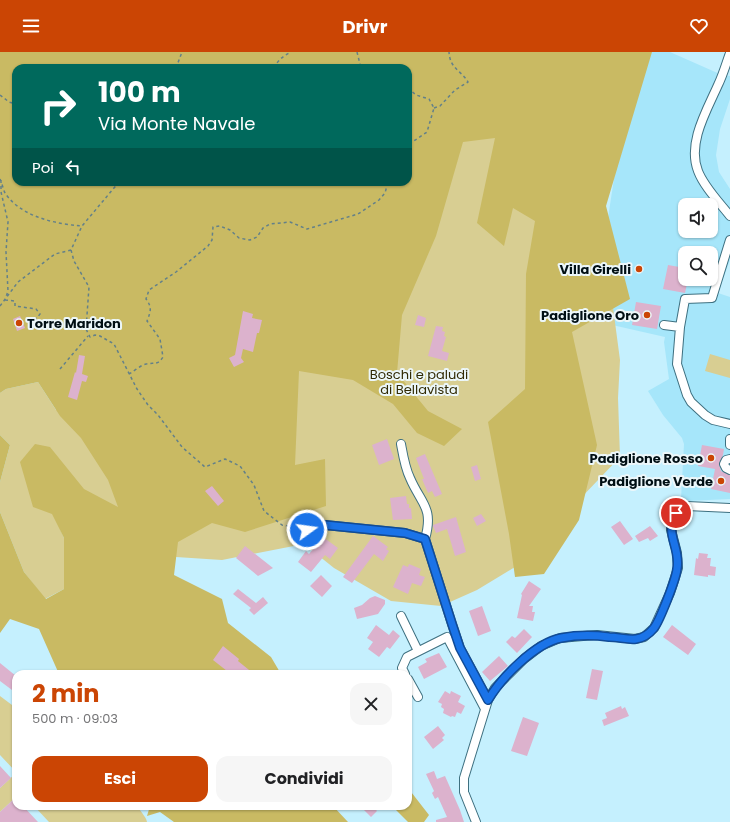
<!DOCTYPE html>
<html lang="it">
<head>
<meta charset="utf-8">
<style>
	:root { --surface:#fff; --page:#f6f6f6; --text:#202124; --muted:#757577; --accent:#cb4504 }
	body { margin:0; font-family:Poppins,sans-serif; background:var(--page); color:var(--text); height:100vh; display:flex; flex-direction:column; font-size:15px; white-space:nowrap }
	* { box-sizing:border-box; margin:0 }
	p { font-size:13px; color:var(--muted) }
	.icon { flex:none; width:22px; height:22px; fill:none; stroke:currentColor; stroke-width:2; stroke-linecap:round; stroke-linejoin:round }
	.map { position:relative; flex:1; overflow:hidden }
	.drawer { position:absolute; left:12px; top:618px; width:400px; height:140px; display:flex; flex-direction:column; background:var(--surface); border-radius:12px; box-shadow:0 1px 3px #0004 }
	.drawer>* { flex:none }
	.top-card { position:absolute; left:12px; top:12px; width:400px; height:122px; border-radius:12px; box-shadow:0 1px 3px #0004; background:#00695c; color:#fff; overflow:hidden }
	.tools { position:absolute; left:678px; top:146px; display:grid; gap:8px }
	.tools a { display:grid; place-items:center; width:40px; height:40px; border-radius:8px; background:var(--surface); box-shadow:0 1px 3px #0004; font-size:20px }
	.pin { position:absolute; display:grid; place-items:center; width:34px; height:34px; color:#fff; margin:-17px; border:2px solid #fff; border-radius:50%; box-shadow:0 1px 4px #0007 }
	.me { position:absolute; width:44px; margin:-22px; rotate:76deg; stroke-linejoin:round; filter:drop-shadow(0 0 3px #0008) }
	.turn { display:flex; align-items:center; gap:14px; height:84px; padding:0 20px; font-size:18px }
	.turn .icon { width:52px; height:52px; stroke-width:2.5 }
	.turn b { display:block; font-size:28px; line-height:34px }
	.then { display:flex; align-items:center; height:38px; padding:0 20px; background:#0003; gap:8px; font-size:15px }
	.round { display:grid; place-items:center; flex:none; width:42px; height:42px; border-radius:12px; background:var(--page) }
	.head { display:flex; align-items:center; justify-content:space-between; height:68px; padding:0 20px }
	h1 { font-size:24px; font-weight:700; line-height:30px; color:var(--accent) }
	.button { display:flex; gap:8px; margin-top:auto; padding:8px 20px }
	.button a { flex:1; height:46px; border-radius:12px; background:var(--accent); color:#fff; font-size:16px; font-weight:700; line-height:46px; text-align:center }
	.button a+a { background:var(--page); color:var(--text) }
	header { display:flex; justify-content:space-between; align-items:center; height:52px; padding:0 20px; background:var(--accent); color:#fff; font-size:18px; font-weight:700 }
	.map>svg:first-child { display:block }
	.built { fill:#a6e6fa; fill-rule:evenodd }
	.green { fill:#d8ce92 }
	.forest { fill:#c9ba63; fill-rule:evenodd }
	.building { fill:#dcb2cd }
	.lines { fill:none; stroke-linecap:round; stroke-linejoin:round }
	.minor-casing { stroke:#3e7080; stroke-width:10 }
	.path { stroke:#638089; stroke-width:1.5; stroke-dasharray:3 3; stroke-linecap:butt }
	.minor { stroke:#fff; stroke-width:8 }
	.route-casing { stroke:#114b97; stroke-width:10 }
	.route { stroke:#1a73e8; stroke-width:7 }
	.poi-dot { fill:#cb4504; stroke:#ecf7fa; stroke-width:1.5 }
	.labels { text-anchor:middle; stroke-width:4; stroke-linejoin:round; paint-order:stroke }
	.poi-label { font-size:13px; font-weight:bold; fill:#000f14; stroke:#ecf7fa; text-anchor:end }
	.park-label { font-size:13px; fill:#312a03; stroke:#ecf7fa }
</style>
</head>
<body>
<header><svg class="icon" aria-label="menu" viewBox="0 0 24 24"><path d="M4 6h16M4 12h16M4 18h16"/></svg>Drivr<svg class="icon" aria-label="heart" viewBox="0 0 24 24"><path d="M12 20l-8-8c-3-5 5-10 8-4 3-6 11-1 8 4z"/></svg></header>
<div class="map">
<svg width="730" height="770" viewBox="0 0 730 770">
	<rect width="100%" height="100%" fill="#c5f0fe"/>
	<path class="built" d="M641 0H670L722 23 730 24V47L720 77 716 103 719 120 730 137V208L718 241 730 245V447L685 449 681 447 684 392 682 386 663 363 648 339 669 327 664 290 665 285 577 265 608 166 622 74ZM685 153H711V179H685ZM685 201H711V227H685Z"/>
	<path class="green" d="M644 0 601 165 620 308 618 346 620 405 515 515 477 538 441 554 391 549 334 516 304 492 222 508 176 505 111 510 60 477 64 486V537L45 547 24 520 0 460V430L10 393 0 383V341L6 337 38 330 56 358 408 130V16H58Z
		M710 302 730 308V326L705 319Z
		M0 644 16 656V720L0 703Z
		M16 721V745L0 760V736Z
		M34 754H138C140 760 146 764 147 770H49Z"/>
	<path class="forest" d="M0 0H652L606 154 630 247 572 280 597 393 579 468 544 522 515 525 509 482 488 370 525 337 526 222 535 169 513 156 504 194 477 171 495 86 463 90 436 184 402 263 397 321 428 359 462 377 444 394 417 381 393 352 353 328 299 319 295 413 325 407 326 454 245 480 212 471 178 490 174 523 222 547 228 571 271 605 281 622H59L39 577 10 567 0 581V460L24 520 46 547 64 537V486L52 462 33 455 20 410 35 392 50 395 84 437 118 455 108 428 81 386 60 364 38 330 6 337 0 341ZM16 16H408V130H16Z
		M0 383 10 393 0 430Z
		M408 736 429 763 424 770H408L392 754H408Z
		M150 754H333L348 770H174L160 760 147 764Z"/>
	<path class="building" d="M668 213 685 216V227H688L685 241 663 237Z
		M636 250 661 254 657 277 632 273Z
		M243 259 253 262 252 266 262 268 259 281H257L253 300 243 297 241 306 244 310 234 315 229 306 235 303Z
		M418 263 426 266 424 275 415 273Z
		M20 264 25 276 17 279 13 267Z
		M436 274 443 275 442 279 445 280 444 284 446 285 442 299 449 301 447 309 428 304Z
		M79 303 85 304 82 322 88 324 86 330 82 329 77 348 68 345 75 320 76 321Z
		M387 387 394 407 379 413 372 393Z
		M702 393 724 397 723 403 719 412 721 419 730 423V441L711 437 715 417 698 414Z
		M425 402 442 442 435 445 432 439 428 441 422 427H424L416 406Z
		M477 413 481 427 475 429 471 415Z
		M212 434 224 449 218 454 205 439Z
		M406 444 407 452H409V456H411L412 467 393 468 390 446Z
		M481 462 486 469 477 474 473 466Z
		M456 465 466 500 455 504 447 477 436 481 433 474V473Z
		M620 469 633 487 624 493 611 475Z
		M650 474 658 484 650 489 648 486 639 490 635 484Z
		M373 484 388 495 386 497 389 499 383 509 374 502 352 531 343 525Z
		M323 485 338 496 330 507 325 503 311 520 298 510 306 499 309 502Z
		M245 494 273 516 258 524 236 506Z
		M699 501 708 502 707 506H711L710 514 716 515 715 524 708 523V525L694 523 696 506 698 507Z
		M409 512 421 517 419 523 425 525 421 534 412 531 408 542 393 535 403 513 408 515Z
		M321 523 332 534 322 545 310 534Z
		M529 529 541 537 529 554H533L532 560H535L533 569 517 566 522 543 521 542Z
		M238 537 256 551 263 545 268 551 254 563 249 558 251 556 233 542Z
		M375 544 385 548V552L378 562 357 567 354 556 362 553 370 546Z
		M482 554 491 579 478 584 469 559Z
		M376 573 389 583 393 578 400 584 390 597 387 595 379 605 368 597 373 590 367 586Z
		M672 573 696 592 688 603 663 585Z
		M524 577 532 585 517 601 506 590 512 584 515 586Z
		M223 594 239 607 238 609 254 622H225L227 619 213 608Z
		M439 601 447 615 424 627 418 615 427 610 425 607Z
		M499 604 508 614 490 629 482 620Z
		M0 611 16 624V641L0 629Z
		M592 617 603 619 597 648 586 646Z
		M445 639 450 642 451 639 461 644 458 650 465 654 461 662 457 660 455 665 452 664 451 665 443 661 444 657 441 655 442 652 438 650Z
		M621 654 622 657 625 655 629 664 604 674 602 668 607 666 605 661Z
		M523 665 539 671 527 704 511 699Z
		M438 674 445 683 442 686 444 688 433 697 424 685Z
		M0 714 11 726 0 736Z
		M434 719 437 727 445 724 460 758 464 770H436V768L447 765 438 745 435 747 432 741 434 739 426 722Z
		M16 745V754H23L38 770H0V760Z
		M360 754H373L377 759 371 765Z"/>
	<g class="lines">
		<g class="minor-casing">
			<path id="minor" d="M730 1C726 12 723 23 718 33 707 58 687 91 698 119 704 135 720 151 730 164
				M730 188 712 246 685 247 680 275 677 312 687 343 691 350 705 363 713 368 730 372
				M664 273 680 275
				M730 387V393
				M401 392C403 403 405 416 410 426 421 452 434 455 425 487L452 572 460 596 488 648
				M730 407 726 408 724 412 726 416 730 418
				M307 478 315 472 405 481 425 487
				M401 564 418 599
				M405 622 402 616 407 605 447 585 485 657
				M408 627 418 645
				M476 770 464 740V726L488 648 495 636 524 607 541 594 560 586 583 584 597 583 635 587 644 585 654 576 670 541 678 516 677 501 671 478V469L676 461 687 454 730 456"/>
		</g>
		<path class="path" d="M357 0 360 12 359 16
			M176 16 182 0
			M274 16C278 8 283 4 291 0
			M408 36 416 43 429 47 434 56 427 80 408 93
			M0 43 9 50 16 52
			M434 56 440 54 455 38 468 30C461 18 450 17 449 0
			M0 127C2 131 3 137 5 141 21 165 56 172 82 174
			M1 128V140L8 170 6 200 8 239 6 245
			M71 198 74 209 89 235 86 277 90 285 95 283 100 284 114 292 137 337 148 353 158 363 182 395 205 415 225 407 240 414 254 433 264 459 282 473 299 476
			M5 248 15 249V254L36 257 40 262 37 266 26 270
			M0 254 18 230 55 202 71 198 82 174 119 130
			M60 317 88 284
			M129 322C134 319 141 313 146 312 155 310 157 314 163 305L160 287 147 269C151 259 152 255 146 247L149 238 176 220 208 194 212 188 213 175 220 174 230 178 239 186 250 188 257 185 263 176 270 172 290 170 307 177 358 162 379 148 385 141 388 130"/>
		<use href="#minor" class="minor"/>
	</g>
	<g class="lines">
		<g class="route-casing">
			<path id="route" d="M307 478 315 472 405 481 425 487 452 572 460 596 488 648C501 626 535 591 561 586 577 583 593 583 609 585 618 585 628 588 636 587 643 586 650 581 654 576 660 568 676 527 677 517 681 495 664 483 676 461"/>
		</g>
		<use href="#route" class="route"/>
	</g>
	<g class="poi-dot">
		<circle cx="639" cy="217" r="4"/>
		<circle cx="647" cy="263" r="4"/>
		<circle cx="19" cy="271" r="4"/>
		<circle cx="711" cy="406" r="4"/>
		<circle cx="721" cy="429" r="4"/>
	</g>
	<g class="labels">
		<g class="poi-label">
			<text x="631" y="222">Villa Girelli</text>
			<text x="639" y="268">Padiglione Oro</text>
			<text x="27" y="276" text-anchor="start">Torre Maridon</text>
			<text x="703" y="411">Padiglione Rosso</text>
			<text x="713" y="434">Padiglione Verde</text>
		</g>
		<g class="park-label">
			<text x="419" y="327">Boschi e paludi<tspan x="419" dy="15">di Bellavista</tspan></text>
		</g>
	</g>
</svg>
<div class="tools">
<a><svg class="icon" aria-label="sound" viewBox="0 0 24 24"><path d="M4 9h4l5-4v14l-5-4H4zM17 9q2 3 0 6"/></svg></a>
<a><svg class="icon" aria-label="search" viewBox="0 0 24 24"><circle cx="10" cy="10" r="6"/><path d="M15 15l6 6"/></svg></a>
</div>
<div class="pin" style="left:676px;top:461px;background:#d93025"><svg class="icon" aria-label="arrive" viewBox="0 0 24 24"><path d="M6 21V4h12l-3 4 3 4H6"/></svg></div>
<svg class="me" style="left:307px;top:478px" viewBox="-20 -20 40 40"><circle r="17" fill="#1a73e8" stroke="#fff" stroke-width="3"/><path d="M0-11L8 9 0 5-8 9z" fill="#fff"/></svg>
<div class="top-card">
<div class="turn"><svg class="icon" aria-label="right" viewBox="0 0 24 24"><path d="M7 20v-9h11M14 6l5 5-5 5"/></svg><div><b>100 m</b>Via Monte Navale</div></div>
<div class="then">Poi<svg class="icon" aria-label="left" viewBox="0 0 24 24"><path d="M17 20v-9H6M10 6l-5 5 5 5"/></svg></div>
</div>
<section class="drawer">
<div class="head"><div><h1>2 min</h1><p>500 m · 09:03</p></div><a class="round"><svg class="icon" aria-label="close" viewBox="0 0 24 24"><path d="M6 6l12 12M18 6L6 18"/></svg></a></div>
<div class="button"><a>Esci</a><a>Condividi</a></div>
</section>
</div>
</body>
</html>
